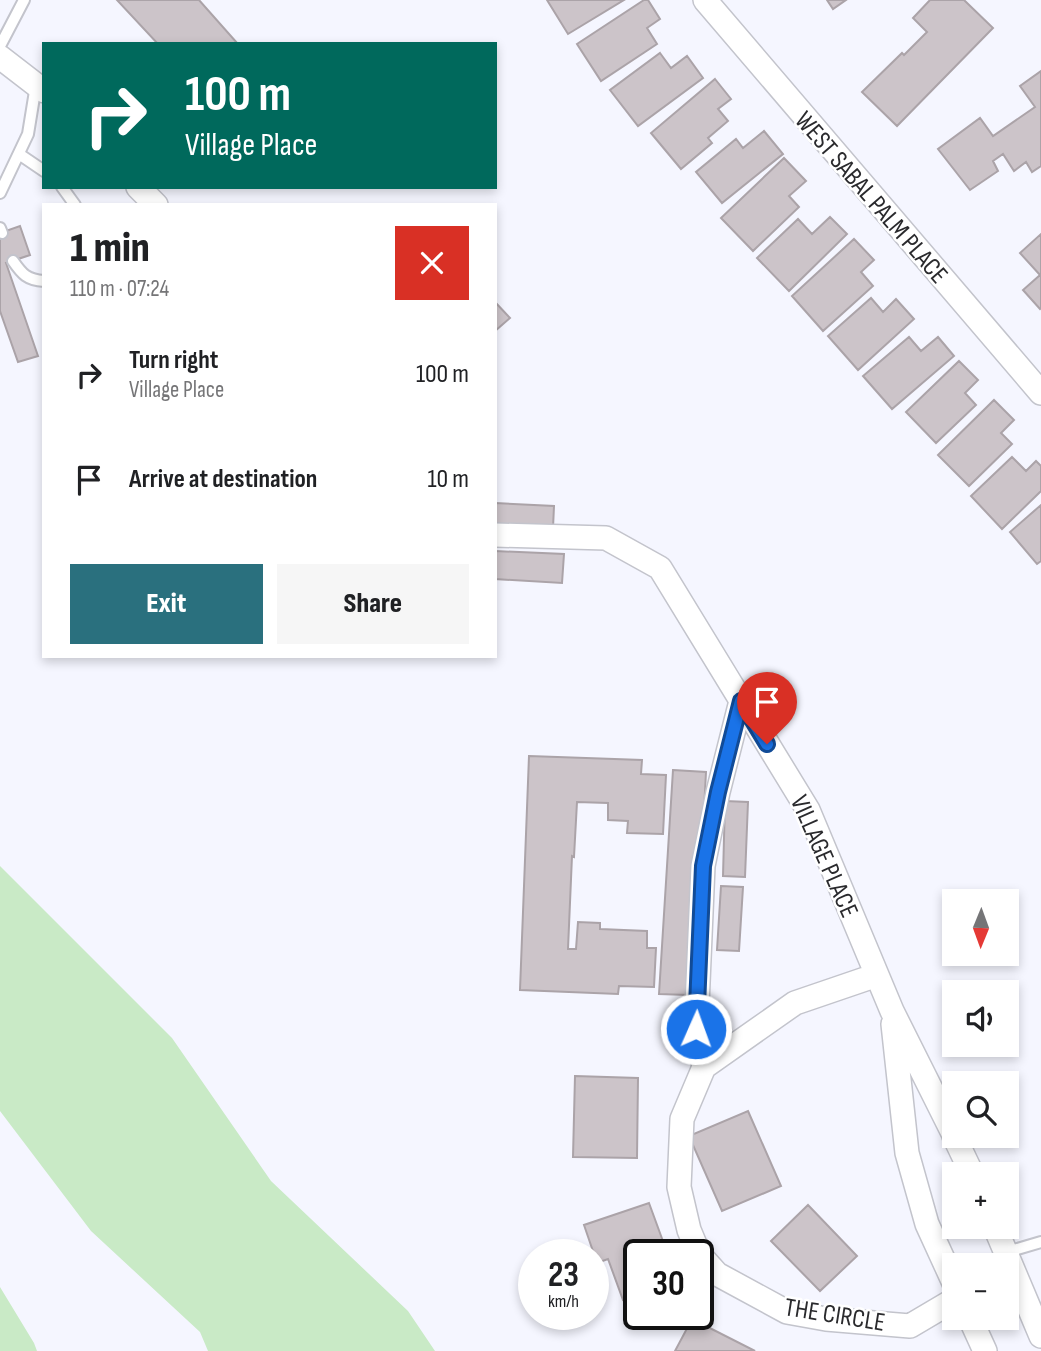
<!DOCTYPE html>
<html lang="en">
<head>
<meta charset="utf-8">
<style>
	:root { --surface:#fff; --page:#f6f6f6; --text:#202124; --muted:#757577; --accent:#2a707e }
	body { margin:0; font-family:"Sofia Sans Condensed",sans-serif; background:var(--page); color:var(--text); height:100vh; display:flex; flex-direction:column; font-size:26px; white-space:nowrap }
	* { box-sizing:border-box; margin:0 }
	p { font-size:23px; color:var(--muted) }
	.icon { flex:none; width:38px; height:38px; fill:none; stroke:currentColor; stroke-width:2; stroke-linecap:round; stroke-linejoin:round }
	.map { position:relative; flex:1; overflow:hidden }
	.side { position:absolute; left:42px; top:203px; width:455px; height:455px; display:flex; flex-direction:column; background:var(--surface); border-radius:0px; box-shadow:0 4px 10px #0003 }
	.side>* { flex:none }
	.guide { position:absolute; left:42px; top:42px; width:455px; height:147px; border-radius:0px; box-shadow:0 4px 10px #0003; background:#00695c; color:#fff; overflow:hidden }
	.needle { width:46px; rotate:181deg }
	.fabs { position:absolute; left:942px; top:889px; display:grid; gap:14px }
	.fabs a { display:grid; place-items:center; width:77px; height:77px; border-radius:0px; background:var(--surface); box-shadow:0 4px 10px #0003; font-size:35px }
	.speed { position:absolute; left:518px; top:1239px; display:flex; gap:14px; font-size:35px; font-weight:700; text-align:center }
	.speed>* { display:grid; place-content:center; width:91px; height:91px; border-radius:50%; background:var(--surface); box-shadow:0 4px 10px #0003; line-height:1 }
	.speed small { font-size:18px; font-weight:400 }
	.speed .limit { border:4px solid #111; border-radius:10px; background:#fff; color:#111 }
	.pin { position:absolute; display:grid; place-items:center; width:60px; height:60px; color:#fff; margin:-72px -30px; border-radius:50% 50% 50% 0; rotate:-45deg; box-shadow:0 0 7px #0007 }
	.pin .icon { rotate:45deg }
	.me { position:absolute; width:77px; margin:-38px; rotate:2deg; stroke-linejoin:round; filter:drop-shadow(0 0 5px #0008) }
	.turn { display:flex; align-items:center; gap:24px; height:147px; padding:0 28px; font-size:32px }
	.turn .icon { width:91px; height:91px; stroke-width:2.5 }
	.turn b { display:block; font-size:49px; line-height:60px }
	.round { display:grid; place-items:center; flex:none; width:74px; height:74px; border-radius:0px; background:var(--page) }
	.summary { display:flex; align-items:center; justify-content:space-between; height:119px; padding:0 28px }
	h1 { font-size:42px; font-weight:800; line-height:52px }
	.button { display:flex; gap:14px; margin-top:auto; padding:14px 28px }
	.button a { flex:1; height:80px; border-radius:0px; background:var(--accent); color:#fff; font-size:28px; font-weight:800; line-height:80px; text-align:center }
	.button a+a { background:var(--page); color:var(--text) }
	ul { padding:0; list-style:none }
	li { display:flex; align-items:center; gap:21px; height:105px; padding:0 28px }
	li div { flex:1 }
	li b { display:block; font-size:26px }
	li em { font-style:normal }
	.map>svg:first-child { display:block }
	.green { fill:#c9eac6 }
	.building { fill:#ccc4c9; stroke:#aba3a8; stroke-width:2 }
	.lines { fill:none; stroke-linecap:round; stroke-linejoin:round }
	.service-casing { stroke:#c3c4cc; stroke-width:14 }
	.minor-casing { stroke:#c3c4cc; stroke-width:26 }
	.service { stroke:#fff; stroke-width:10 }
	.minor { stroke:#fff; stroke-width:23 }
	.route-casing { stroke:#114b97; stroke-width:18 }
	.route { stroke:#1a73e8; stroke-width:12 }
	.labels { text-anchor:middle; stroke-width:5; stroke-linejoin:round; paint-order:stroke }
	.street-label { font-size:26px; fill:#2a2a2d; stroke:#fff }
</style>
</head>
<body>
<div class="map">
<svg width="1041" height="1351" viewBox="0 0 1041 1351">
	<rect width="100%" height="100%" fill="#f5f6ff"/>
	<path class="green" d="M0 866 172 1038 271 1181 408 1311 435 1351H208L200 1332 91 1231 0 1111Z
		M0 1287 34 1343 37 1351H0Z"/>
	<path class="building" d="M117 0H199L238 44H158Z
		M547 0H624L568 34Z
		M644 0H648L660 19 647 28 657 44 601 81 577 44Z
		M827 0H846L833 9Z
		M930 0H964L993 28 897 126 862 92 902 53 904 55 927 32 913 18Z
		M660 53 671 68 687 56 703 78 638 126 610 90Z
		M1041 71V166L1032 172 1026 162 1014 171 1003 154 993 161 998 171 970 190 938 149 980 118 993 136 1035 107 1020 86Z
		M715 79 731 99 718 109 728 121 708 138 712 143 681 169 651 133Z
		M764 131 783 154 722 203 696 172 736 139 743 148Z
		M784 158 806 181 789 196 799 207 753 251 721 218Z
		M830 217 847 234 789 291 757 258 798 219 812 234Z
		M20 226 30 255 6 263 38 356 18 362 0 311V233Z
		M1041 234V308L1040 309 1023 290 1040 275 1020 253Z
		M854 239 874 260 861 272 873 286 823 331 792 296Z
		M871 298 883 312 896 299 914 319 858 370 828 336Z
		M495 302 510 318 495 331Z
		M909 337 921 351 938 337 954 356 892 409 863 376Z
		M959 361 978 380 965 393 976 405 936 443 906 412Z
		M994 400 1014 420 1001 433 1012 444 969 486 938 455Z
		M1012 457 1026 471 1036 461 1041 466V491L1002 529 971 496Z
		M495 503 554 506 553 528 495 526Z
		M1041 505V561L1037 564 1010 532Z
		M495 551 564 554 562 583 495 579Z
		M529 756 642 760 641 774 666 775 663 834 627 833 628 821 608 820V803L577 802 574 857 572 856 568 949H576L578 922 600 923V929L647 931V948H656L654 987 619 986 618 994 520 990Z
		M673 770 706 772 700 886 688 995 659 994Z
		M725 801 748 802 745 877 723 876Z
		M721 886 743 887 739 951 717 950Z
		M575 1076 638 1078 637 1158 573 1157Z
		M748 1111 781 1186 722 1211 689 1136Z
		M649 1203 668 1255H639V1295L623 1300 608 1259 597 1263 584 1225Z
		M808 1205 857 1256 820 1291 771 1241Z
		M692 1319 755 1351H675Z"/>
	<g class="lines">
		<g class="service-casing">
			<path id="service" d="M0 46 24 0
				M19 154 44 171
				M62 187 75 205
				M0 193 28 134 36 85
				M0 228 2 233
				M13 261C22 274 27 280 44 281
				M1007 1252 1041 1242"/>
		</g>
		<g class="minor-casing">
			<path id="minor" d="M705 0 1041 393
				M0 57 44 91
				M138 187 156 205
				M495 535 606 538 660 568 808 810 892 1011 954 1135
				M877 975 795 1003 704 1067 682 1119 679 1187 689 1230 699 1254 717 1274 787 1312 826 1319 910 1326 954 1300
				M893 1024 907 1153 927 1224 954 1283
				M704 1067 696 1029 703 866 718 792 741 701
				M954 1136 972 1174
				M995 1227 1041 1336
				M970 1318 985 1351"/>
		</g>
		<use href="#service" class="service"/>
		<use href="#minor" class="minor"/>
	</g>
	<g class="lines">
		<g class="route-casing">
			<path id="route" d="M696 1029 703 866 718 792 741 701 767 744"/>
		</g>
		<use href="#route" class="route"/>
	</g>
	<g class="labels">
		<g class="street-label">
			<text transform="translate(872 197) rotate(49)" y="9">WEST SABAL PALM PLACE</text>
			<text transform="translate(825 856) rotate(66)" y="9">VILLAGE PLACE</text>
			<text transform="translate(835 1314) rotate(9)" y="9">THE CIRCLE</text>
		</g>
	</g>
</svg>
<div class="fabs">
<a><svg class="needle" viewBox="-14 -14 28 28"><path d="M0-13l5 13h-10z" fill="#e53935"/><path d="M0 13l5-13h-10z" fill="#757577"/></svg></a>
<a><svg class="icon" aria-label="sound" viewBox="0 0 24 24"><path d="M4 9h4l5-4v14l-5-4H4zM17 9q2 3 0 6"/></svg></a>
<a><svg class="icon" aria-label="search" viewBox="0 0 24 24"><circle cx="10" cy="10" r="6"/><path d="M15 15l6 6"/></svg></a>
<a>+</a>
<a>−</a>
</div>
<div class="speed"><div>23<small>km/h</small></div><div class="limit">30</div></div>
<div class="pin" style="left:767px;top:744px;background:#d93025"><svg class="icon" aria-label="arrive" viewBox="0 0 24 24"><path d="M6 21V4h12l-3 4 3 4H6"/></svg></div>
<svg class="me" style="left:696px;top:1029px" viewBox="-20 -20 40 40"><circle r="17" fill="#1a73e8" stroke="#fff" stroke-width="3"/><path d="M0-11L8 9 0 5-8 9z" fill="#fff"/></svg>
<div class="guide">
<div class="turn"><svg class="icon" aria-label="right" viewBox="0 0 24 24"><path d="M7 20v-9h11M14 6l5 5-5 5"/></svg><div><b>100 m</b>Village Place</div></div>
</div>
<section class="side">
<div class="summary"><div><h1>1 min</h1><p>110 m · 07:24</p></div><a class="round" style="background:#d93025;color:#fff"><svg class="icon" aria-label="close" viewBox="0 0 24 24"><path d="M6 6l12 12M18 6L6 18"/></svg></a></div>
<ul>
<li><svg class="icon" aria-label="right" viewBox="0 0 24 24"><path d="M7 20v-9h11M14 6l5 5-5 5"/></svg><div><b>Turn right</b><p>Village Place</p></div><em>100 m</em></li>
<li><svg class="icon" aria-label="arrive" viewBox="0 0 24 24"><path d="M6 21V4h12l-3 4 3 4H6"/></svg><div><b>Arrive at destination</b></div><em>10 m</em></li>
</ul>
<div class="button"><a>Exit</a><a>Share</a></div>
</section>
</div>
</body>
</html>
